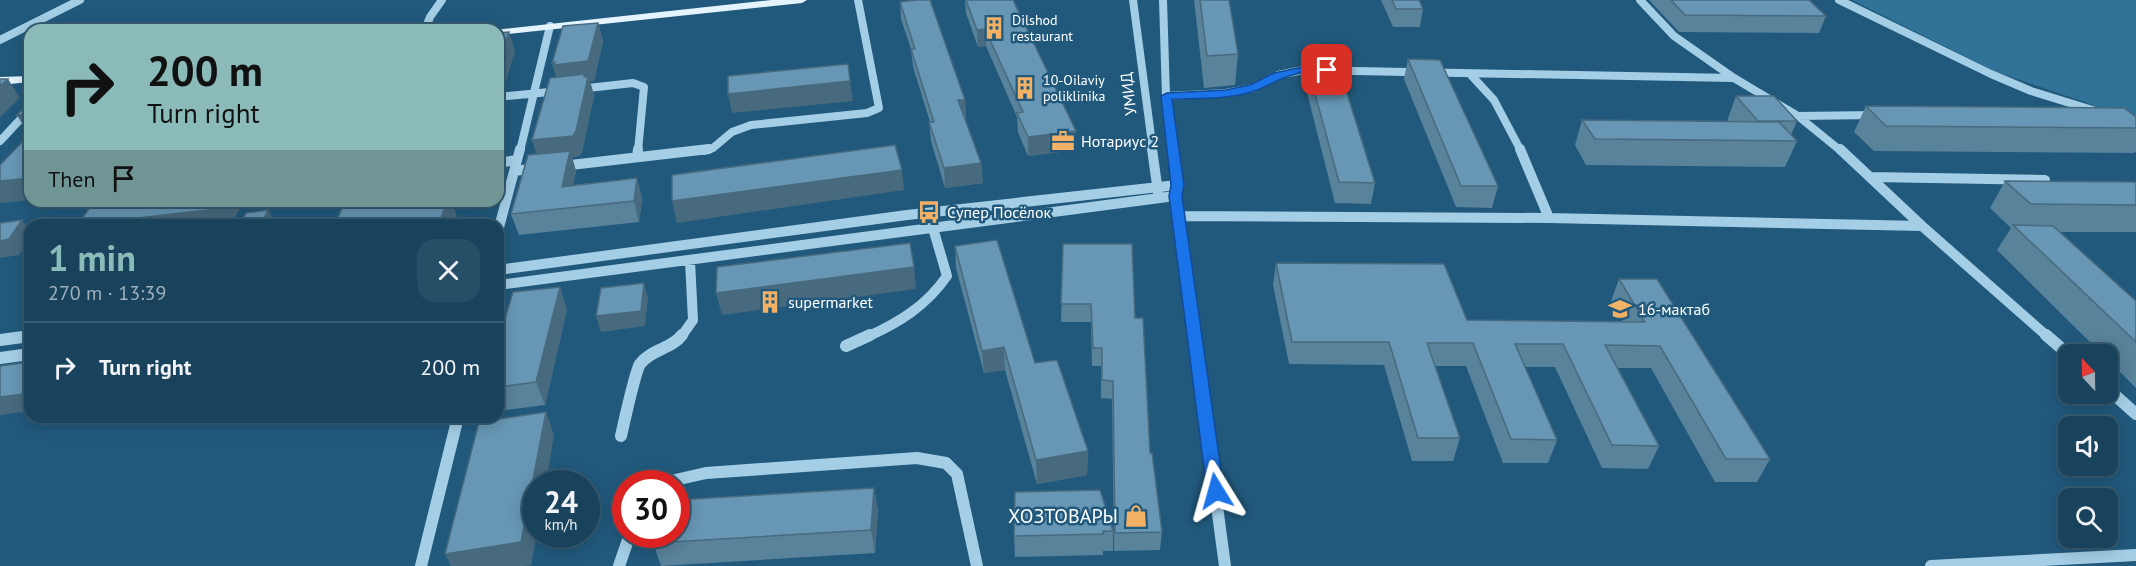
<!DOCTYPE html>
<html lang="en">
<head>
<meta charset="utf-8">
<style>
	:root { --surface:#19435d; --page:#264e66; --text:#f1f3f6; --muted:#9fb0bc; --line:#375c72; --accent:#8bbbb9 }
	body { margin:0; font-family:"PT Sans",sans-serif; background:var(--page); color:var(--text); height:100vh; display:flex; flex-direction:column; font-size:22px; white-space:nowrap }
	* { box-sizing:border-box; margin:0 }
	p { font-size:20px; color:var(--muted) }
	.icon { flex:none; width:33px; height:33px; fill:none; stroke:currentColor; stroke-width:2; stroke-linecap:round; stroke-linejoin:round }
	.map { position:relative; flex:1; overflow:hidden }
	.panel { position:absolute; left:24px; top:219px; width:480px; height:204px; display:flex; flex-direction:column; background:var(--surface); border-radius:18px; box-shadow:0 3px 15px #0003,0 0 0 2px var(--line) }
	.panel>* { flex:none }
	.top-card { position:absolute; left:24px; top:24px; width:480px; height:183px; border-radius:18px; box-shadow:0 3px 15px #0003,0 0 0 2px var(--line); background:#8bbbb9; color:#111; overflow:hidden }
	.needle { width:39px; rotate:338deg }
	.buttons { position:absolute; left:2058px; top:344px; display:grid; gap:12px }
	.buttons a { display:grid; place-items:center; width:60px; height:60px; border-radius:12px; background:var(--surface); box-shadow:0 3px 15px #0003,0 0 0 2px var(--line); font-size:30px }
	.speed { position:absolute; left:522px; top:470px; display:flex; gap:12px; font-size:30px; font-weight:700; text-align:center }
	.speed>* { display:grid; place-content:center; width:78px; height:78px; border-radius:50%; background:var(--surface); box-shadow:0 3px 15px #0003,0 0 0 2px var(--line); line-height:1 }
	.speed small { font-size:15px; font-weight:400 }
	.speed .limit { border:9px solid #d22; background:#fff; color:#111 }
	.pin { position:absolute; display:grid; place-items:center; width:51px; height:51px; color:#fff; margin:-26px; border-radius:12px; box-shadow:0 3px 9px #0006 }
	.me { position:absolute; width:66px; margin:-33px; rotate:352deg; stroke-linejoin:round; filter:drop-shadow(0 0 4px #0008) }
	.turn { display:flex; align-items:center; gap:21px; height:126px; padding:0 24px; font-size:27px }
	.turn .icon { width:78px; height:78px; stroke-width:2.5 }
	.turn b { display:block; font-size:42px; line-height:51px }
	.then { display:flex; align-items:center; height:57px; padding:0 24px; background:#0003; gap:12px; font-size:22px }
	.round { display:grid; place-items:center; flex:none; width:63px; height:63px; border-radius:18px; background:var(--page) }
	.summary { display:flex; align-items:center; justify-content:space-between; height:102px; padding:0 24px }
	h1 { font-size:36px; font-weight:800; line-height:45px; color:var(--accent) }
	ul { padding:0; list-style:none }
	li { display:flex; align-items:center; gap:18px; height:90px; padding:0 24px; border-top:2px solid var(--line) }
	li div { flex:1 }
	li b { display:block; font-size:22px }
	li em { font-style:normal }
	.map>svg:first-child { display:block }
	.green { fill:#317298 }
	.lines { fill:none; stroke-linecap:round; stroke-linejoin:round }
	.minor-far2 { stroke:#a4cee6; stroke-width:8 }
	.minor-far1 { stroke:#a4cee6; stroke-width:10 }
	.minor { stroke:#a4cee6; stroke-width:12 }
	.major { fill:#e5f3fd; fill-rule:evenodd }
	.wall { fill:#59829b }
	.shaded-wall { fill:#486a7e }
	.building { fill:#6797b4; stroke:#486a7e; stroke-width:1.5 }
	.route { fill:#1a73e8; stroke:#114b97; stroke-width:1.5 }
	.labels { text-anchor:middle; stroke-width:5; stroke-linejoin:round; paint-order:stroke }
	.far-poi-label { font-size:14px; fill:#fff; stroke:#21597c; text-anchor:start }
	.street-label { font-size:16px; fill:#fff; stroke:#21597c }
	.poi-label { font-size:16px; fill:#fff; stroke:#21597c; text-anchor:start }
	.near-poi-label { font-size:20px; fill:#fff; stroke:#21597c; text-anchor:end }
</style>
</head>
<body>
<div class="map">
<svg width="2136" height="566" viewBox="0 0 2136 566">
	<rect width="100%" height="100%" fill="#21597c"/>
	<path class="green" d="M1852 0H2136V116L2122 115 1994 71Z"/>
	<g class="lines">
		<path class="minor-far2" d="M1133 0 1153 151
			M1163 0 1166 96 1173 151
			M1640 0 1674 36 1734 78 1798 116 1841 151
			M1839 0 1991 74 2031 91 2099 112
			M425 30 430 17 442 0
			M0 40 80 0
			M1470 74 1494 100 1521 151
			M579 89 633 83 644 87 638 151
			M1166 96 1226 93 1253 88 1278 75 1303 70 1734 78
			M498 97 560 91
			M1798 116 1876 115
			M0 141 30 109
			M520 151 550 26
			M704 151 713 148 732 132 751 125 867 113 879 108 858 0"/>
		<path class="minor-far1" d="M1152 149 1158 192
			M1173 149 1177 185 1175 196 1194 337
			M1520 149 1549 218
			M1840 149 1922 226 2048 337
			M637 157 638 149
			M498 163 517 160
			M562 166 709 149
			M514 171 538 168
			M1871 177 2045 180
			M1178 216 1549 218 1922 226
			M498 231 520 149
			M498 270 907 215 1177 185
			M498 285 1175 196
			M26 337 30 336
			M681 337 693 320 690 261
			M867 337C900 322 926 306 947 276L933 228"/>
		<path class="minor" d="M1194 335 1225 566
			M2046 335 2068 354
			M0 340 30 336
			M846 346 870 335
			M0 358 30 354
			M2108 389 2136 414
			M621 436C624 423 635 372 640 364 651 349 672 349 682 335
			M662 483 706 473 917 458 946 463 957 474 977 566
			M421 566 458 417
			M619 566 630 534
			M1931 566 2136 555"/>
		<path class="major" d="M772 0H807L802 3 498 35V30H494Z
			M30 76V82L0 85V77Z"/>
	</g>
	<path class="wall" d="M965 0H1013L1076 150 1028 156 1018 132 1017 117 986 46 978 47 966 13Z
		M1194 0H1229L1238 54 1235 85 1204 88Z
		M1381 0H1420V3L1423 9 1420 27H1393Z
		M1649 0H1809L1826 16 1819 33 1679 32Z
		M900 2 965 100 966 118H965L981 163 983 183 945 188 931 141 929 122H930L913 67 911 49 901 19Z
		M598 23 603 41 594 81H590L594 96 582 152 579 156 572 157 576 171 573 185 637 178 642 199 639 222 519 235 511 214 537 154 532 140 557 77 552 63Z
		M1305 57 1375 183 1371 204 1335 203 1303 77Z
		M1408 59 1498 186 1492 208 1456 207 1404 79Z
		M1736 96 1797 121 1791 135 1797 141 1785 167 1586 165 1575 145 1582 120 1727 121Z
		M1866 106 2136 117V151L2134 153 1874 151 1854 132Z
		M2005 181 2136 182V232H2059L2136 301V388L2108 360V354H2102L1997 250 2011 228 1990 208Z
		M1063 244 1135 318 1150 453 1162 532 1160 550 1114 551 1112 399 1101 398V366H1092L1091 322H1061Z
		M955 246 1035 363 1088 451 1087 475 1037 484 1005 370 984 373 956 268Z
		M1276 263 1467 320 1623 322 1611 301 1619 279 1770 459 1757 482H1715L1651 368H1618L1659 446 1648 469 1602 468 1555 367H1525L1557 440 1548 463H1503L1466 366H1435L1460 438 1453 461H1412L1384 365 1289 364 1273 285Z
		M567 309 545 405 498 411V342Z
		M874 488 878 511 875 553 661 566 653 543Z
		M1113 531V551H1103V555L1015 557 1014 536Z"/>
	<path class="shaded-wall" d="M598 23 603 41 594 81H590L594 96 582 152 579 156 572 157 576 171 568 208 539 161 532 140 558 82 552 63Z
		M985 29 986 46 978 47 977 30Z
		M509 32 515 51 504 88 498 89V67Z
		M8 79 20 98 0 117V86Z
		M850 81 853 101 732 113 728 94Z
		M958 100H965L966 118 959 119Z
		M30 114V136L17 115Z
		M1076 131V150L1028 156V137Z
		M981 163 983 183 945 188 944 168Z
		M902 170 904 190 677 223 672 201Z
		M30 178V200L0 203V181Z
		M637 178 642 199 639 222 634 201Z
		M221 201H242L243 203 231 225H84Z
		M447 201H451L457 216 454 225H439Z
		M268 210 276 225H261Z
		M22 220 30 232V238L19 255 0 258V241Z
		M914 267 916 289 722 315 716 293Z
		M644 283 648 298 645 326 601 332 596 316Z
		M560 287 567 309 545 405 536 382Z
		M1004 347 1005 370 984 373 982 351Z
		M30 385V411L0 415V397Z
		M546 412 554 435 546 483H536V534H537L531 565 525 566H451L445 554Z
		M1088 451 1087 475 1037 484 1036 460Z
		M874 488 878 511 875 553 871 530Z"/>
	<path class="building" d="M916 0H930L965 100H958L981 163 944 168 929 122H934L911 49H915L900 2Z
		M966 0H1013L1076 131 1028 137 1017 113 1023 112 985 29 977 30Z
		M1200 0H1229L1238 54 1207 56Z
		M1392 0H1419L1423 9H1396Z
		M1671 0H1809L1826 16 1685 15Z
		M598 23 588 61 554 65 555 62 552 63 563 26Z
		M509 32 498 67V33Z
		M1305 57 1336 58 1375 183 1339 182Z
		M1408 59 1440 60 1498 186H1461Z
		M848 64 850 81 728 94V76Z
		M585 74 584 77H588L576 131 573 136 532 140 550 78Z
		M0 79H8L0 86Z
		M1736 96H1774L1797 121H1758Z
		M30 102V114L17 115Z
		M1866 106 2124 108 2136 117V128L1886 126Z
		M1582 120 1779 122 1797 141 1595 139Z
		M30 134V178L0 181V165Z
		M895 145 902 170 672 201V175Z
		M570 151 562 187 637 178 634 201 511 214 528 155Z
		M2005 181 2136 182V205L2031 204Z
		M95 201H221L216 209 77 225Z
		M399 201H447L439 225H335L342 208Z
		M268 210 261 225H240L246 213Z
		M22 220 9 239 0 241V223Z
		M2013 225 2053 226 2136 301V342Z
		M997 240 1035 363 1057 360 1088 451 1036 460 1004 347 982 351 955 246Z
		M910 243 914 267 716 293 717 267Z
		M1063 244H1132L1135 318H1143L1150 453H1152L1162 532 1115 533 1113 381 1102 380V348H1093L1091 304H1061Z
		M1276 263 1444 264 1467 320 1645 322 1619 279H1657L1770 459H1726L1660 346 1605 345 1659 446 1612 445 1563 344H1515L1557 440 1511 439 1473 343H1427L1460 438H1418L1389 342H1292Z
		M644 283 641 311 596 316 601 288Z
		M560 287 536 382 498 387V342L513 292Z
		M30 362V385L24 394 0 397V366Z
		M546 412 521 542 445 554 479 422Z
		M874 488 871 530 653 543 656 534H676V500Z
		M1100 490 1113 531H1103V534L1014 536 1015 492Z"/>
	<path class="route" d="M1303 67H1327L1332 70C1324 77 1310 72 1300 73 1283 76 1272 84 1257 90 1231 100 1200 98 1172 99L1184 185 1182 196 1224 491 1222 496 1216 498 1210 496 1207 491 1169 196 1171 185 1161 96 1167 93 1226 90 1250 85 1274 73Z"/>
	<defs>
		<g id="building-bare" transform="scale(1.8)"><path d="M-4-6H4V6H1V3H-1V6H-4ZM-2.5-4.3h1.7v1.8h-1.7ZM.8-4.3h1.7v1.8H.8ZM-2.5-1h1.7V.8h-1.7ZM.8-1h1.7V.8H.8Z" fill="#f3b166" stroke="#21597c" stroke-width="2.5" paint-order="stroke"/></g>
		<g id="office-bare" transform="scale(1.8)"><path d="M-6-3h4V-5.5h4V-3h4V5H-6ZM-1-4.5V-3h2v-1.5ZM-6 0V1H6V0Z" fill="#f3b166" stroke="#21597c" stroke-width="2.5" paint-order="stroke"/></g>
		<g id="bus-bare" transform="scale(1.8)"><path d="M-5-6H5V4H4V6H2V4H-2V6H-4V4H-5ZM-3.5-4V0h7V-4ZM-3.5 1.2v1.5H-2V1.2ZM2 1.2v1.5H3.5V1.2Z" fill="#f3b166" stroke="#21597c" stroke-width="2.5" paint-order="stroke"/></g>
		<g id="school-bare" transform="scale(1.8)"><path d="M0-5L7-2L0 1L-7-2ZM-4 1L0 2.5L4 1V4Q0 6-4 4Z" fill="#f3b166" stroke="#21597c" stroke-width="2.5" paint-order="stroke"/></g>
		<g id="shop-bare" transform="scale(1.8)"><path d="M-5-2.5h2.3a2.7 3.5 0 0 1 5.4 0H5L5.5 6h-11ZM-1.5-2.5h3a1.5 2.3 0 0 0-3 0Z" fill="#f3b166" stroke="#21597c" stroke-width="2.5" paint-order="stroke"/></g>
	</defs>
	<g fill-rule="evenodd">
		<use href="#building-bare" x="994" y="28"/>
		<use href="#building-bare" x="1025" y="88"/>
		<use href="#office-bare" x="1063" y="141"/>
		<use href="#bus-bare" x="929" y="212"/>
		<use href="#building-bare" x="770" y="302"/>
		<use href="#school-bare" x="1620" y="309"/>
		<use href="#shop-bare" x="1136" y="516"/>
	</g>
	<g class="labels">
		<g class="far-poi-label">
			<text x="1012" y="25">Dilshod<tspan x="1012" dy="16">restaurant</tspan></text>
			<text x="1043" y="85">10-Oilaviy<tspan x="1043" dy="16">poliklinika</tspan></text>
		</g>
		<g class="street-label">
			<text transform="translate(1128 94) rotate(-97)" y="6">УМИД</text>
		</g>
		<g class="poi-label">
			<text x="1081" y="147">Нотариус 2</text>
			<text x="947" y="218">Супер Посёлок</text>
			<text x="788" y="308">supermarket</text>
			<text x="1638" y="315">16-мактаб</text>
		</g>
		<g class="near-poi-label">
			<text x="1118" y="523">ХОЗТОВАРЫ</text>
		</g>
	</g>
</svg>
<div class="buttons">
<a><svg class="needle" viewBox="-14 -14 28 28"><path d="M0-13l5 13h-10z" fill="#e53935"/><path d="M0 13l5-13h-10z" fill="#9fb0bc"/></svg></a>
<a><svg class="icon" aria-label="sound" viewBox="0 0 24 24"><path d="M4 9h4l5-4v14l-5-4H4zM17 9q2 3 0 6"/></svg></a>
<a><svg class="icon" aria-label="search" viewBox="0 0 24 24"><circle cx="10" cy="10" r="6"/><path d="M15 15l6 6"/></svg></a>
</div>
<div class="speed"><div>24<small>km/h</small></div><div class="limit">30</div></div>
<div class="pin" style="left:1327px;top:70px;background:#d93025"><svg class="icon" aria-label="arrive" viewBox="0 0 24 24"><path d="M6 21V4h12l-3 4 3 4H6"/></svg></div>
<svg class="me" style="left:1216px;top:491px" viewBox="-20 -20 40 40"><path d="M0-17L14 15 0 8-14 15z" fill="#1a73e8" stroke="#fff" stroke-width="4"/></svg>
<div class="top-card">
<div class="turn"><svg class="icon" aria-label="right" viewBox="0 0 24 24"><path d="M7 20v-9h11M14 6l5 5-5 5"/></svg><div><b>200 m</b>Turn right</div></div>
<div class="then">Then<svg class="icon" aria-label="arrive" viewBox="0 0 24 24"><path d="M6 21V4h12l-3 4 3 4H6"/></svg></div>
</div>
<section class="panel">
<div class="summary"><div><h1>1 min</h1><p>270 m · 13:39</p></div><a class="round"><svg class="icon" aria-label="close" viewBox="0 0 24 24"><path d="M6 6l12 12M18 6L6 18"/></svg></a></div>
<ul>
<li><svg class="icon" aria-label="right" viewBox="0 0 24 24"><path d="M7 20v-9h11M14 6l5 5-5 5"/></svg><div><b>Turn right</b></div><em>200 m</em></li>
</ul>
</section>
</div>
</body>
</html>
